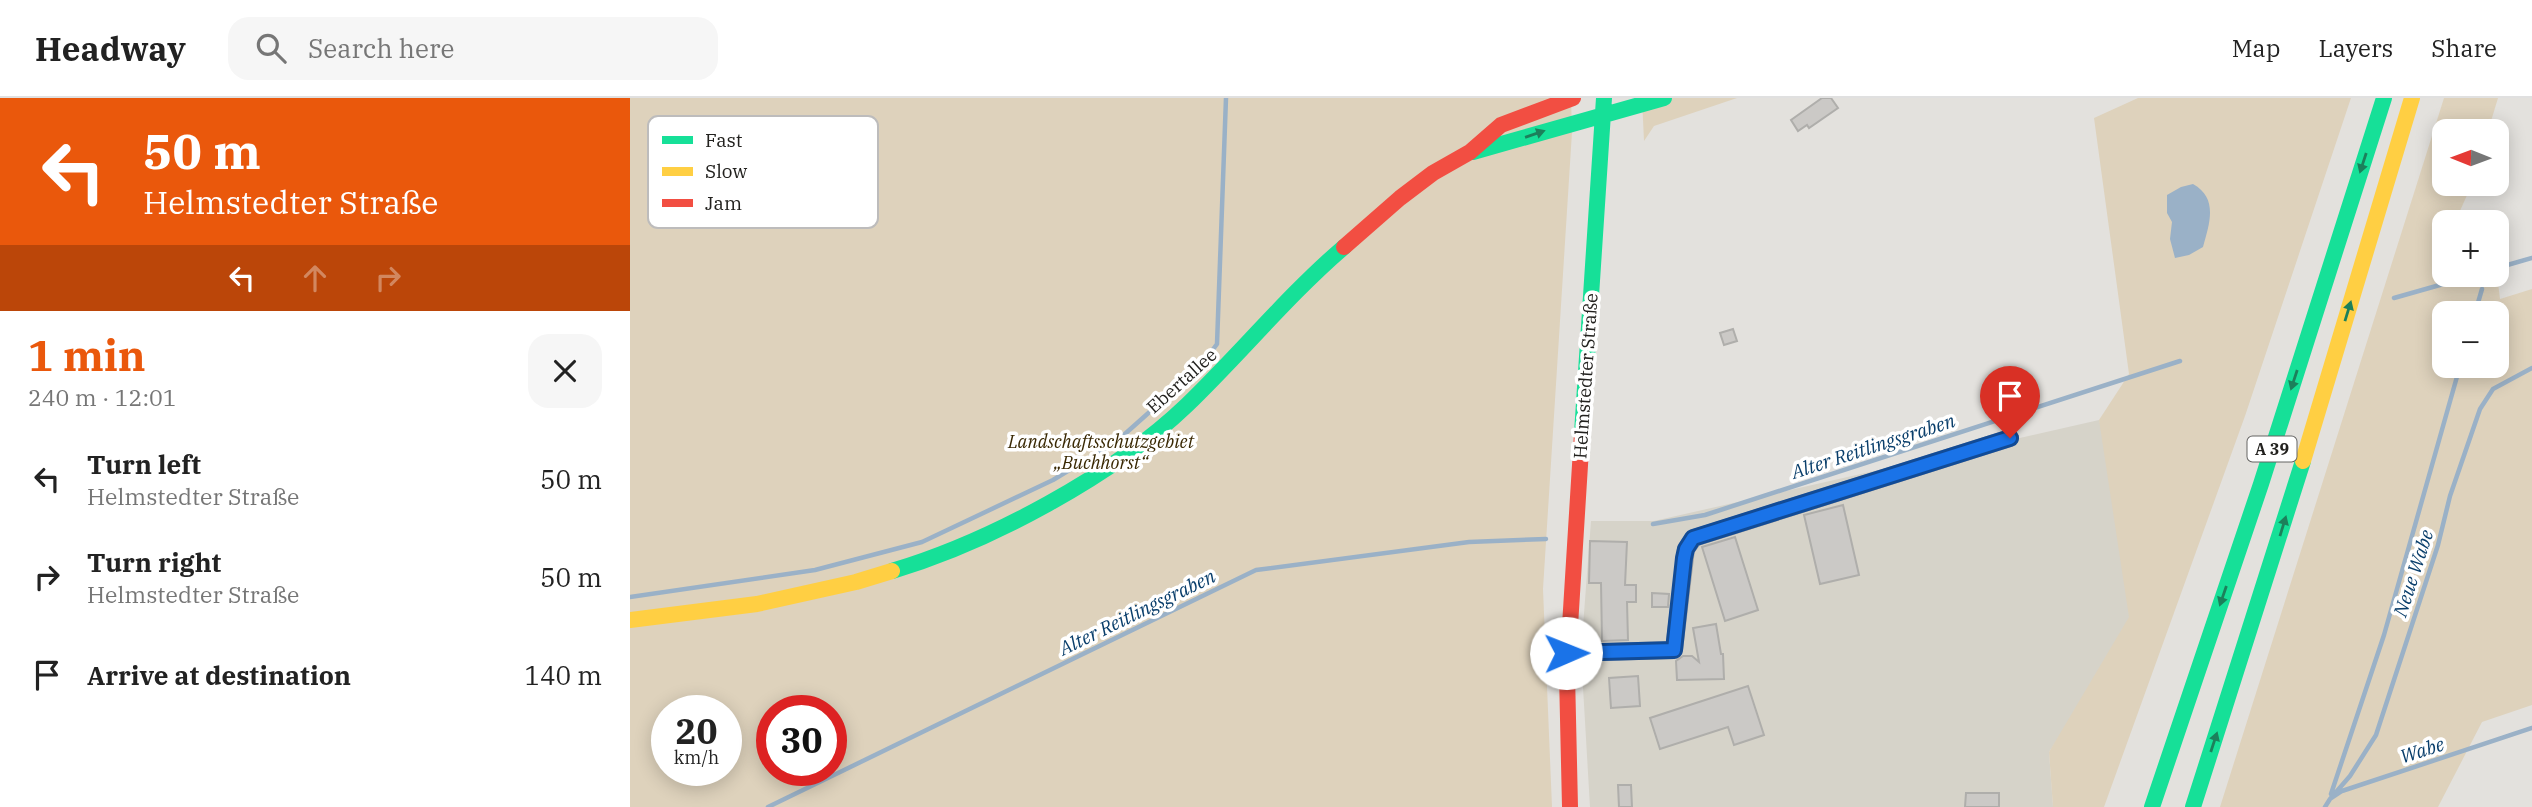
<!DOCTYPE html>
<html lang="en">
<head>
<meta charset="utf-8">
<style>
	:root { --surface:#fff; --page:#f6f6f6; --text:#222; --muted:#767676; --line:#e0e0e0; --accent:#ea580c }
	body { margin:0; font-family:"IBM Plex Serif",serif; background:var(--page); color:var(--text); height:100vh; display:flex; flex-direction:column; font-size:26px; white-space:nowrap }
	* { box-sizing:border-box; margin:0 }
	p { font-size:23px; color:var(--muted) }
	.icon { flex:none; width:38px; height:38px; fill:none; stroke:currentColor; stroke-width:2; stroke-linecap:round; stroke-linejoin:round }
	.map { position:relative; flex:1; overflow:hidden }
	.details { display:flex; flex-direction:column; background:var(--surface); width:630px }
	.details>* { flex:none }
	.top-card { background:#ea580c; color:#fff; overflow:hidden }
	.needle { width:46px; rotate:271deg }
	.buttons { position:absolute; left:1802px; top:21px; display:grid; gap:14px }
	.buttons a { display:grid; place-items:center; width:77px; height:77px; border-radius:14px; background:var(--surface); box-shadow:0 4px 18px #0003; font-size:35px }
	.speed { position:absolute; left:21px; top:597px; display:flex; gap:14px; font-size:35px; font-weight:700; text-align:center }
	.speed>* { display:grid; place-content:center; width:91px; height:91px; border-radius:50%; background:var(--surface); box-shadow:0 4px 18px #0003; line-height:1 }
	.speed small { font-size:18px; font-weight:400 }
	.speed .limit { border:10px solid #d22; background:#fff; color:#111 }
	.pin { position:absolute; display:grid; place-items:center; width:60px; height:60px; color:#fff; margin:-72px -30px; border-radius:50% 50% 50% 0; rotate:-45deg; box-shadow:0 0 7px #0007 }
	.pin .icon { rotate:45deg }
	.me { position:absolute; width:77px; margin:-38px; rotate:89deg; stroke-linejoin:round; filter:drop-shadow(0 0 5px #0008) }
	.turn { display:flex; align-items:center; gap:24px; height:147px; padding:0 28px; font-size:32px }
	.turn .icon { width:91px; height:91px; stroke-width:2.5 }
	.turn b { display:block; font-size:49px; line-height:60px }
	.lanes { display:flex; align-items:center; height:66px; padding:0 28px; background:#0003; justify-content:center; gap:35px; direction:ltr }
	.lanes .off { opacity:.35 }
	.round { display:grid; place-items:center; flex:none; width:74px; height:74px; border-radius:21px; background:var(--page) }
	.head { display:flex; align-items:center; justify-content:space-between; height:119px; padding:0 28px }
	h1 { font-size:42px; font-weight:700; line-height:52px; color:var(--accent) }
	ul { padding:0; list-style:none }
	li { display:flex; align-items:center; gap:21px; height:98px; padding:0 28px }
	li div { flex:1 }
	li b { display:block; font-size:26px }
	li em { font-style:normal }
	header { display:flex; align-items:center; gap:42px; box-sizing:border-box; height:98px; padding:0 35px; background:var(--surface); border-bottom:2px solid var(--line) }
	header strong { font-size:33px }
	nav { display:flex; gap:38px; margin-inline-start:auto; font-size:24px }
	.search { width:490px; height:63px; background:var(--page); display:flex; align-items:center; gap:18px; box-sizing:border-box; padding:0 24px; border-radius:21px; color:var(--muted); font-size:26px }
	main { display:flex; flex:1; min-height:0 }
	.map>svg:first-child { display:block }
	.built { fill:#d6d3c9 }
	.green { fill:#ded2bc; fill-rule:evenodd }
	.water { fill:#9ab1c7 }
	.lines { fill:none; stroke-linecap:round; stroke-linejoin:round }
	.stream { stroke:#9ab1c7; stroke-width:4.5 }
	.building { fill:#cbc9c6; stroke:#afaeab; stroke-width:2 }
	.street { stroke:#a2a1a0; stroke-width:18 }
	.fast { stroke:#16e098; stroke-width:16 }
	.slow { stroke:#ffcf43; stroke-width:16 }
	.jam { stroke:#f24e42; stroke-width:16 }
	.oneway { fill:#1c805b }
	.route-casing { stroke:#114b97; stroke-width:18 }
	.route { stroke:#1a73e8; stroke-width:12 }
	.labels { text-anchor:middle; stroke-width:7; stroke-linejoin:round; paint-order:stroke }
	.shield { fill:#fff; stroke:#646462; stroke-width:2 }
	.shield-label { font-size:16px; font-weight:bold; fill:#22211e }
	.street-label { font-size:18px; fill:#22211e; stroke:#fff }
	.park-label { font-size:18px; font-style:italic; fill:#392803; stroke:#fff }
	.water-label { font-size:19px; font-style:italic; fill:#093e6b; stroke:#fff }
	.key { fill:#fff; stroke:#bdbcbc; stroke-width:2 }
	.key-label { font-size:19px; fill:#22211e }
</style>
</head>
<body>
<header>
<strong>Headway</strong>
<div class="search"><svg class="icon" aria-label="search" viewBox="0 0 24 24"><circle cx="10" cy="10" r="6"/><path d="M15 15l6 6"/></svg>Search here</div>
<nav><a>Map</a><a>Layers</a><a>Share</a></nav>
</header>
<main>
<section class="details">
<div class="top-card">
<div class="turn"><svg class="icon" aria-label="left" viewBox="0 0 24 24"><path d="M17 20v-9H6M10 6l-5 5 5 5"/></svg><div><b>50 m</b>Helmstedter Straße</div></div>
<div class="lanes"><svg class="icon" aria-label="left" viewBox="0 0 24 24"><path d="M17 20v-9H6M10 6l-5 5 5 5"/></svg><svg class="icon off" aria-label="ahead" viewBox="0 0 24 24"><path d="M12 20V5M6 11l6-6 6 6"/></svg><svg class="icon off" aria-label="right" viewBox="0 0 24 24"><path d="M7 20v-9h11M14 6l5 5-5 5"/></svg></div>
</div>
<div class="head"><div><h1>1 min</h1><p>240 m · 12:01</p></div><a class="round"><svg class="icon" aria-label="close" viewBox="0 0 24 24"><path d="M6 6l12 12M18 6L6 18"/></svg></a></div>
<ul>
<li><svg class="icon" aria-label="left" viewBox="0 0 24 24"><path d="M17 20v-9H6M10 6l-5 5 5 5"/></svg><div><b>Turn left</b><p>Helmstedter Straße</p></div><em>50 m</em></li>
<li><svg class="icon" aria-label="right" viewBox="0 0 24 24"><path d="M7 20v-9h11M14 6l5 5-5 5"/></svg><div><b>Turn right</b><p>Helmstedter Straße</p></div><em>50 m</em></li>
<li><svg class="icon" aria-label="arrive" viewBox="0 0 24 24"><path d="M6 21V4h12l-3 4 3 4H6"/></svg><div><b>Arrive at destination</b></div><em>140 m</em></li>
</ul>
</section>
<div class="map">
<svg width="1902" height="709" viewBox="0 0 1902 709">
	<rect width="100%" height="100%" fill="#e3e1dd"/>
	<path class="built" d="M1469 322 1492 399 1515 507 1419 654 1423 709H960L951 555 961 423H1024Z"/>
	<path class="green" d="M0 0H941L942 34 913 491 922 709H0ZM37 612H96V672H37ZM142 612H201V672H142Z
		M1012 0H1107L1024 28 1014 43Z
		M1508 0H1721L1615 318 1474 709H1423L1419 654 1499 519 1469 322 1499 276 1464 20Z
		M1814 0H1868L1858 33H1815V86H1842L1825 124H1815V177H1867L1870 201 1902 191V607L1852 624 1808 709H1590ZM1815 215H1867V268H1815Z"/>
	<path class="water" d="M1563 86C1588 100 1580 124 1573 149L1559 157 1545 160 1540 141 1542 124 1537 115V97L1551 89Z"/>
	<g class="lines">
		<path class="stream" d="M1867 170 1902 160
			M1855 180 1856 177
			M1764 200 1845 177
			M1845 215 1852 191
			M1023 426 1075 417 1550 263
			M0 499 185 472 292 444 423 382 487 343 570 269 587 246 596 0
			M1701 696 1754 537 1830 268
			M1700 701 1720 678 1746 637 1808 447 1820 398 1850 311 1863 291 1902 270
			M138 709 626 472 839 444 916 441
			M1695 709 1700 701 1712 693 1902 630"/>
	</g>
	<path class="building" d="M1192 0H1201L1208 10 1179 30 1177 27 1168 33 1161 22Z
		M1103 231 1107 243 1094 247 1090 235Z
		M1213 407 1229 477 1190 486 1174 417Z
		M1105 439 1128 512 1095 523 1072 449Z
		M960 443 997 444 995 487H1006V504H997L998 542 972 543 971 485H959Z
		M1022 495 1039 496 1038 509H1022Z
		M1086 526 1091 556H1093L1094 581 1047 582 1046 563 1053 558H1062L1069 564 1063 530Z
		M1008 578 1010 608 981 610 979 580Z
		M1118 588 1134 637 1104 647 1098 629 1030 651 1020 620Z
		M988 687H1001L1002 709H989Z
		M1336 695H1369V709H1335Z"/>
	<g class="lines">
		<path class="street" d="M936 555 1044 552 1056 451 1064 440 1380 340"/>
		<path class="fast" d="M843 54 1034 0
			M952 335 974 0
			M262 473C359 444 483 378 557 307 610 256 658 197 714 149
			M1522 709 1631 386 1754 0
			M1563 709 1673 363"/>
		<path class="slow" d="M1673 363 1782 0
			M0 522 127 506 226 484 262 473"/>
		<path class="jam" d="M714 149 770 100 803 75 840 54 871 27 943 0
			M940 709 937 576 952 335"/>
	</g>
	<defs><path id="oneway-solid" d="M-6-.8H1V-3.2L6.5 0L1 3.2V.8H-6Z" transform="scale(1.75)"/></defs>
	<g class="oneway">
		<use href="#oneway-solid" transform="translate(905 36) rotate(-19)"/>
		<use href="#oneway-solid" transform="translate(1733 65) rotate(108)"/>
		<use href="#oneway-solid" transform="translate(1718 213) rotate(-73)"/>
		<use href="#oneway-solid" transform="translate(1664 282) rotate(108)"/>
		<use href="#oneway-solid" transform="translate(1653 428) rotate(-73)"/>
		<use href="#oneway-solid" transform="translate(1593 498) rotate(109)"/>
		<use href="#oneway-solid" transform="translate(1584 644) rotate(-72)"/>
	</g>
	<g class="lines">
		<g class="route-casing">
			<path id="route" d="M936 555 1044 552 1054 460 1056 451 1063 440 1380 340"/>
		</g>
		<use href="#route" class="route"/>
	</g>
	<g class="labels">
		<rect class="shield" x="1617.5" y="338.5" width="49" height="25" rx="5"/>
		<g class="shield-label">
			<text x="1642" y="357">A 39</text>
		</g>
		<g class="street-label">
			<text transform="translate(956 278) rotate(-86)" y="6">Helmstedter Straße</text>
			<text transform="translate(552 283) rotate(-42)" y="6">Ebertallee</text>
		</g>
		<g class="park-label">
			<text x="471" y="350">Landschaftsschutzgebiet<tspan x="471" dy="21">„Buchhorst“</tspan></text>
		</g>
		<g class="water-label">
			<text transform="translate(1243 348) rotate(-18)" y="7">Alter Reitlingsgraben</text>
			<text transform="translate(1783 475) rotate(-72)" y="7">Neue Wabe</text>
			<text transform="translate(507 514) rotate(-26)" y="7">Alter Reitlingsgraben</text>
			<text transform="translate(1792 652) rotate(-18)" y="7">Wabe</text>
		</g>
	</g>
	<rect x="18" y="18" width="230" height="112" rx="10" class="key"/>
	<rect x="32" y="38" width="31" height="8" fill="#16e098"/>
	<rect x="32" y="69" width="31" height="9" fill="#ffcf43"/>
	<rect x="32" y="101" width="31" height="8" fill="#f24e42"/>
	<g class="key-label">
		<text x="75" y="49">Fast</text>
		<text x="75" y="80">Slow</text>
		<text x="75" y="112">Jam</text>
	</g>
</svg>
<div class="buttons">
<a><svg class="needle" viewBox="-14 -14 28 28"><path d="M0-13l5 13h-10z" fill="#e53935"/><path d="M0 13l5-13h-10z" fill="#767676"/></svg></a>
<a>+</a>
<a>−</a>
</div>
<div class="speed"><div>20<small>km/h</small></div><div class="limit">30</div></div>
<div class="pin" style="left:1380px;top:340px;background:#d93025"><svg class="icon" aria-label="arrive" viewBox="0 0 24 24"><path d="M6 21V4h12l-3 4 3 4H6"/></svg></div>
<svg class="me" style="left:936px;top:555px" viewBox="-20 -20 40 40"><circle r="19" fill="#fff"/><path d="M0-13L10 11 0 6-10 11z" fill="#1a73e8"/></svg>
</div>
</main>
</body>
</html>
